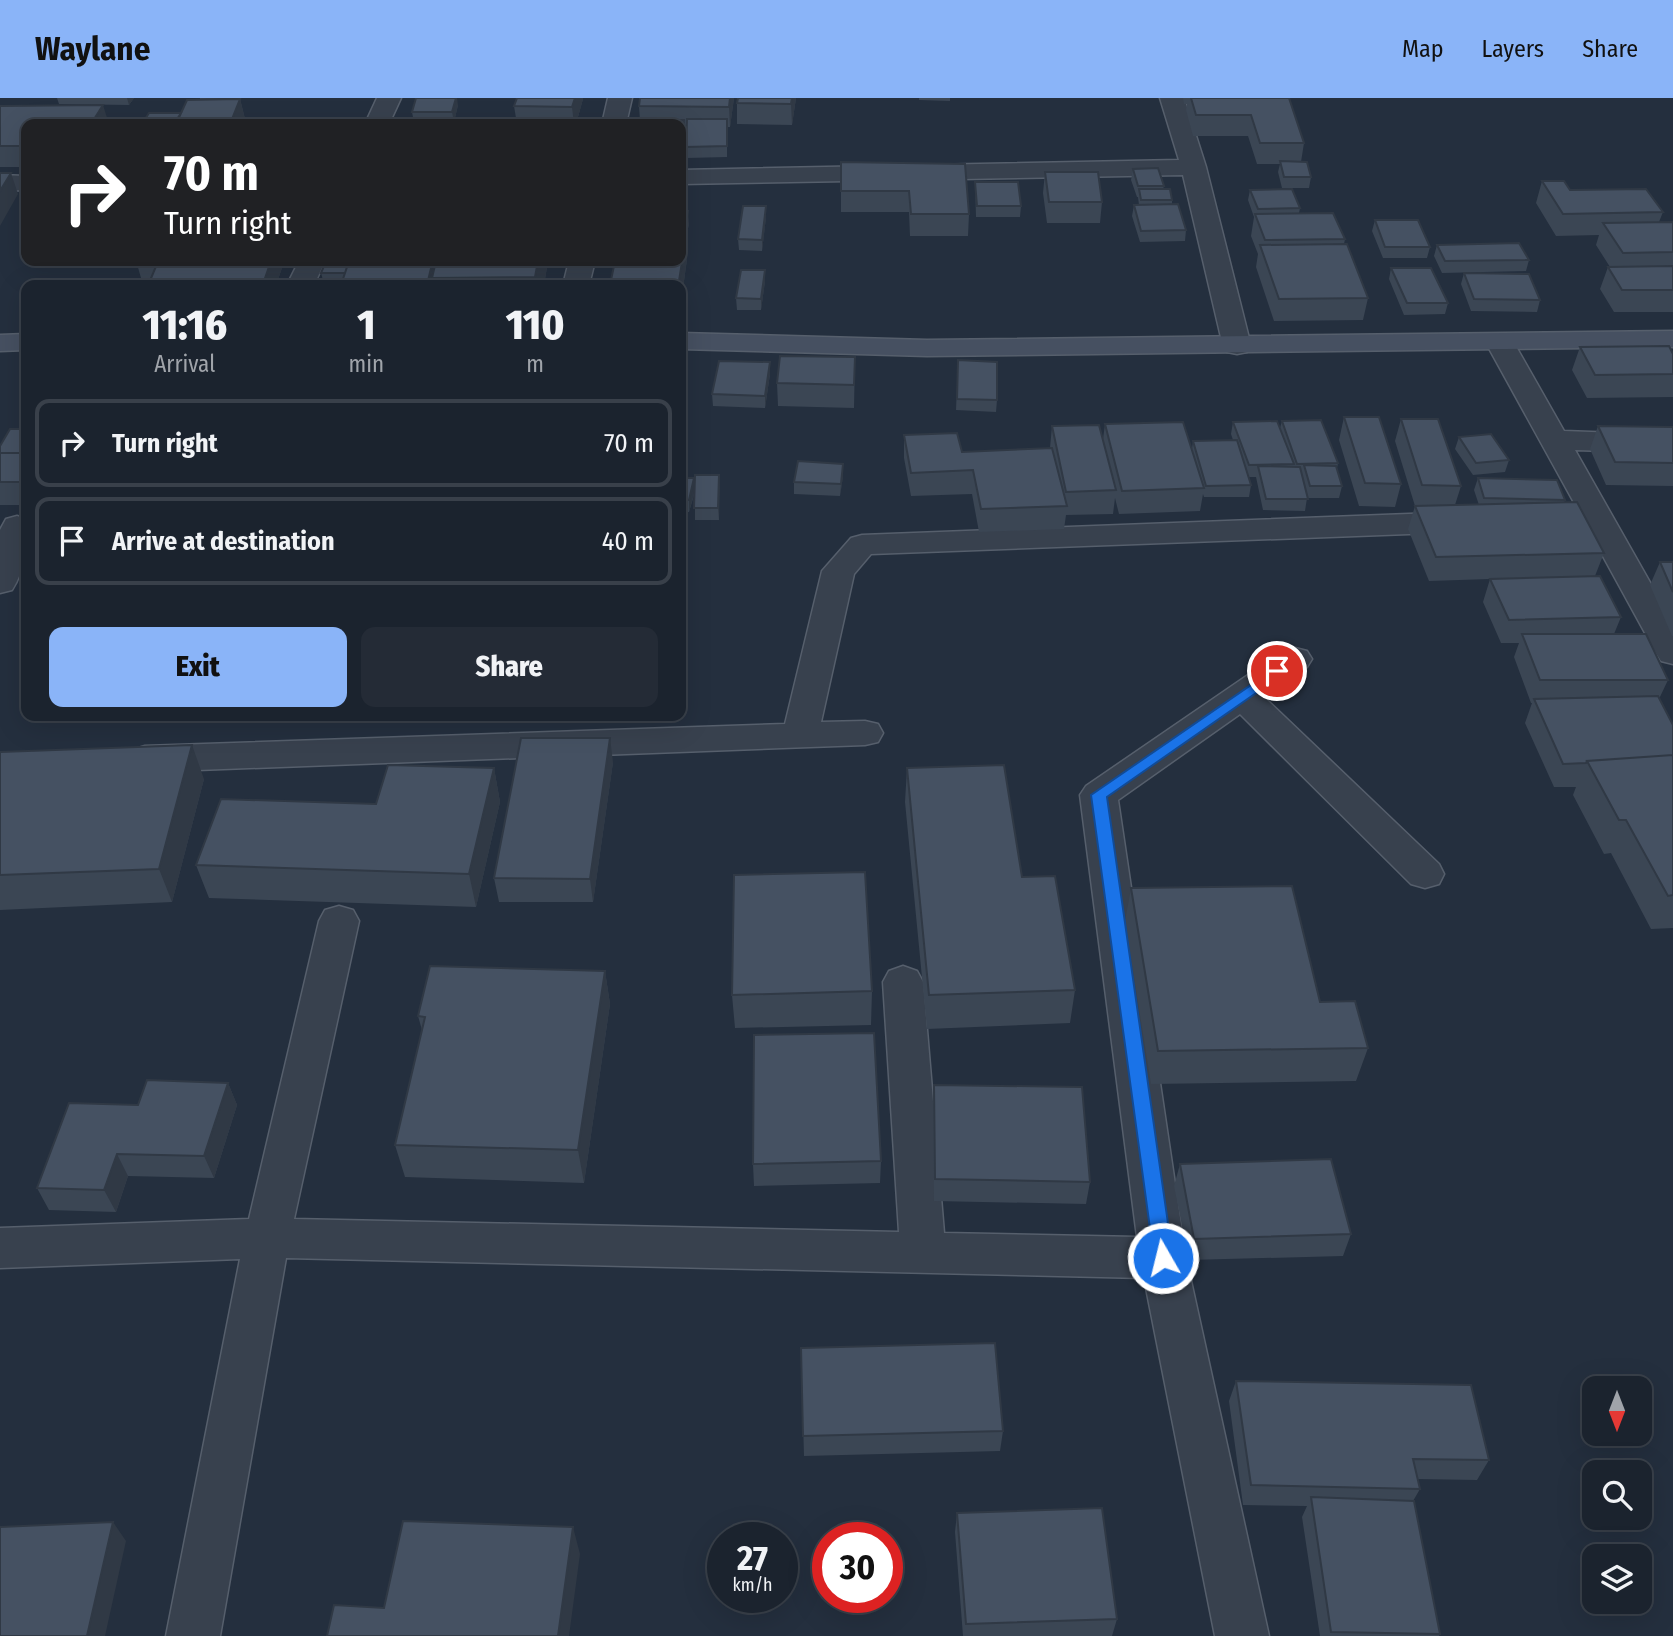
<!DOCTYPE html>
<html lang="en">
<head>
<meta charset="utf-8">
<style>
	:root { --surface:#1b232e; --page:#242b36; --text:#f1f3f6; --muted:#a0a4aa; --line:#39404a; --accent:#8ab4f8 }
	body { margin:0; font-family:"Fira Sans Condensed",sans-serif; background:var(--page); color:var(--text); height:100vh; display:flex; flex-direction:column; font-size:26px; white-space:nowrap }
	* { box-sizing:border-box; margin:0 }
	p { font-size:23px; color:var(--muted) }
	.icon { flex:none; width:38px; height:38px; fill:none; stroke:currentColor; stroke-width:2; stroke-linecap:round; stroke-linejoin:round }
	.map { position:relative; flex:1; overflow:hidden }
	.side { position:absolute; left:21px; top:182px; width:665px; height:441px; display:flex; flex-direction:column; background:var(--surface); border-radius:14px; box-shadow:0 7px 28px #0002,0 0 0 2px var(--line) }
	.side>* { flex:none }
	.hud { position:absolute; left:21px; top:21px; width:665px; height:147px; border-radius:14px; box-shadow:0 7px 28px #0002,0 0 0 2px var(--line); background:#202124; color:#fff; overflow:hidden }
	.needle { width:46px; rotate:180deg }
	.tools { position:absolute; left:1582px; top:1278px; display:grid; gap:14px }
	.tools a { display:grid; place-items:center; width:70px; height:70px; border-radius:14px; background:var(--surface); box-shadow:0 7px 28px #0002,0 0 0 2px var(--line); font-size:35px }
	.speed { position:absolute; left:707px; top:1424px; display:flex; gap:14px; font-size:35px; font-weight:700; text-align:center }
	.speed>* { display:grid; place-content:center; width:91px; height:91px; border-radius:50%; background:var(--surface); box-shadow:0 7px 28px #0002,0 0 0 2px var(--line); line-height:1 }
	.speed small { font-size:18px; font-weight:400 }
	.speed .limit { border:10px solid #d22; background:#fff; color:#111 }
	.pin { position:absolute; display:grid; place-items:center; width:60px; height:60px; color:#fff; margin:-30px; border:4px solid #fff; border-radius:50%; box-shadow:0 2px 7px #0007 }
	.me { position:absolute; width:77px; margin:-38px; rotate:352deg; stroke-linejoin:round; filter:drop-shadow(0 0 5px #0008) }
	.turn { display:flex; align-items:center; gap:24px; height:147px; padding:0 28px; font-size:32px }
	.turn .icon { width:91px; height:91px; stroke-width:2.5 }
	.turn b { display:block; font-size:49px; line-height:60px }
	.eta { display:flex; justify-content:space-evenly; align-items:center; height:119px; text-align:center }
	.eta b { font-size:42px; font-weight:800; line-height:49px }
	.action { display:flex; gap:14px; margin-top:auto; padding:14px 28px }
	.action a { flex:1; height:80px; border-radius:14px; background:var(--accent); color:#111; font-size:28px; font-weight:800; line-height:80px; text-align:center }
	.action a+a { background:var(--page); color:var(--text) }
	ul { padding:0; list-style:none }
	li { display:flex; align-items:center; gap:21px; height:88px; margin:0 14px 10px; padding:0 14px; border:4px solid var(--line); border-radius:14px }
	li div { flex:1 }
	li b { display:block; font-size:26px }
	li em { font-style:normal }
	header { display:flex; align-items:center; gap:42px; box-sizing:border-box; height:98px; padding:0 35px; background:var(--accent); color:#111 }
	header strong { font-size:33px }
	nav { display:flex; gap:38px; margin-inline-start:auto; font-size:24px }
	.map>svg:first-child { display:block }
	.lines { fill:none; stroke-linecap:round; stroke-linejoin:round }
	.street-casing { stroke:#565f6c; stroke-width:3 }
	.secondary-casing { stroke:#565f6c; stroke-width:3 }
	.street { fill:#38414e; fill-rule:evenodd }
	.secondary { fill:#465061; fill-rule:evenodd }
	.wall { fill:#3b4654 }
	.shaded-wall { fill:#303945 }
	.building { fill:#455162; stroke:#303945; stroke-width:2 }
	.route { fill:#1a73e8; stroke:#114b97; stroke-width:2 }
</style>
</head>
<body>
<header>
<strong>Waylane</strong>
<nav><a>Map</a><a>Layers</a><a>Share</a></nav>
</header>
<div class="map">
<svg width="1673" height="1538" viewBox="0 0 1673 1538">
	<rect width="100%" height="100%" fill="#242f3e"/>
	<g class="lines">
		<g class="street-casing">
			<path id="street" d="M377 0H401L389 26H365Z
				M608 0H632L626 26H602Z
				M1160 0H1184L1206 69 1251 248 1247 254 1237 256 1227 254 1223 248 1183 77 681 86V72L1179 62Z
				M0 77 26 78V92L0 93Z
				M299 163H325L314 187H287Z
				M569 163H595L589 187H563Z
				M1500 237 1510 239 1514 245 1564 333 1673 337V355L1575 352 1673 525V566L1661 563 1656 555 1587 429 1532 432 1521 429 1516 422 1521 415 1577 410 1486 245 1490 239Z
				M1462 414 1473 417 1478 424 1473 431 1462 434 871 456 854 476 821 624 865 623 878 626 883 635 878 644 865 647 145 674 132 670 127 661 132 652 145 648 785 626 822 473 851 440 862 437Z
				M17 418 26 421C26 445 26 471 12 492L0 495V432L6 421Z
				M1295 550 1307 553 1312 561 1307 569 1264 599 1439 766 1444 776 1439 786 1425 790 1411 786 1240 616 1118 702 1186 1160 1269 1538H1215L1144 1180 286 1160 220 1538H166L240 1161 0 1170V1130L249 1121 319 823 325 812 339 808 353 812 359 823 294 1121 899 1134 883 884 889 873 903 868 917 873 923 884 944 1135 1137 1139 1080 697 1086 688 1283 553Z"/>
		</g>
		<g class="secondary-casing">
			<path id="secondary" d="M1673 233V249L927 258 681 251V235L927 242Z
				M26 236V252L0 253V237Z"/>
		</g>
		<use href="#street" class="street"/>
		<use href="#secondary" class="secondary"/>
	</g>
	<path class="wall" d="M57 0H134L129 7 59 6Z
		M200 0 240 1 245 21 243 26H142L181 15 200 2Z
		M734 0 730 29H727V59L687 60V29H684L683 59H681V62V26L640 23 639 8Z
		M738 0H796L792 27 737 26V5Z
		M919 0H950V3L919 2Z
		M1183 0H1289L1304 45 1301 64 1311 79 1309 90H1282L1278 74 1280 66H1257L1248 38H1193L1186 12 1187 6H1184Z
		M583 1 576 26H517L514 8Z
		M458 7 454 24 414 25 412 14Z
		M0 8 26 26V69H0Z
		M841 64 969 116 968 138H910L909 114H841Z
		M1133 71 1164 88 1163 91 1172 102V106L1186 132 1185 143 1140 144 1132 118 1134 107H1139L1138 99H1137L1131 82Z
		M1045 74 1102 104 1100 125H1047L1043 95Z
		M1542 83 1570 92 1663 114 1659 124H1673V214H1614L1600 191 1608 169H1610L1596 147 1599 137 1556 138 1536 105Z
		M975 84 1021 108 1020 119H976Z
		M1250 92 1300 110 1299 115 1345 141 1344 146 1368 200 1363 222 1274 223 1256 169 1258 156 1251 138 1254 119 1248 102Z
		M681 113 689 125 686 142 687 161 681 205V187H611V182L681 163Z
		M766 119 762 153 739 152 738 141Z
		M1375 122 1430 149 1427 160H1383L1372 133Z
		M1437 147 1529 162 1526 173 1442 175 1434 158Z
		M139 163 282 170 276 187H143L137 166Z
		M436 163H548L544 187H341V186H324L321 175 359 166H432L434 172Z
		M1391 170 1448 205 1445 216 1404 217 1389 181Z
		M765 172V183L761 212H737L736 200Z
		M1464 175 1540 202 1537 214 1471 213 1461 186Z
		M1580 249 1673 256V299L1587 300 1572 272Z
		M855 259 854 310 778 308 777 285Z
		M958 262 997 302 996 314 956 312Z
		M770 264V276L765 310 713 308 712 296Z
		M1344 319 1401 386 1395 409 1359 408 1339 342Z
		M1401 321 1461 388 1455 407H1479L1474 392 1478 380 1565 402 1564 405 1604 455 1595 478 1621 519 1614 536 1668 582 1659 601 1673 627V830L1651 831 1611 755 1604 756 1573 697 1576 689H1554L1525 625 1532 605H1531L1514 559 1519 545H1501L1483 504 1490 481 1429 483 1408 431 1415 408 1395 343Z
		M1282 323 1338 365 1337 370 1342 388 1339 400H1307L1305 413 1263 412 1256 379H1249L1251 387 1249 399H1204L1203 396 1200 413 1119 416 1115 400 1113 416 1066 417 1064 431 979 434 972 396 911 398 904 360V337L962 354 1050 350 1052 328 1103 341 1105 326 1192 351 1193 343 1233 342 1231 336 1233 324 1280 330Z
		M1598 328 1673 329V388L1606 387 1590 351Z
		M26 331V407H0V348Z
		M1459 339 1509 362 1505 374 1473 377 1455 351Z
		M719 377V422H695V394L689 414H681V380L695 388Z
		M843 378 840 398 794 396V384Z
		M1660 464H1673V538H1672L1650 487Z
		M0 654 204 681 172 804 0 812Z
		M613 664 593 804H499L494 780Z
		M494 670 500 704 476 809 209 800 196 767 376 706Z
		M907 670 1022 779 1075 892 1070 925 927 931 905 704Z
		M1131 790 1320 904 1368 950 1356 983 1151 986 1125 823Z
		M605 873 610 906 584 1085 405 1079 395 1047 422 932 418 918Z
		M872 893 871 927 735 930 732 897Z
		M228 985 237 1007 214 1080 128 1078 116 1114 49 1112 37 1090 138 1007Z
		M934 987 1090 1084 1086 1106 934 1103 933 1010Z
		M881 1063 880 1085 754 1088 753 1066Z
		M1180 1066 1351 1136 1343 1158 1189 1162 1174 1088Z
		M801 1250 1003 1333 1000 1353 804 1358Z
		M1236 1283 1489 1362 1477 1382 1417 1381 1420 1391 1413 1403 1440 1536 1439 1538H1320L1302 1419 1307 1408 1243 1407 1229 1303Z
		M957 1415 1117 1521 1112 1538H963L955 1434Z"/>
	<path class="shaded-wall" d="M127 0H134L129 7Z
		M456 0H457L458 7 454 24 452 14Z
		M575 0H583V1L576 26H574L572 9Z
		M730 0H734L730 29 729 9Z
		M792 0H796L792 27 791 6Z
		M240 1 245 21 243 26H230Z
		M103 7 109 26H91Z
		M684 22 685 33 683 59 682 48Z
		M11 75 18 96 0 128V93Z
		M766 108V119L762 153V142Z
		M688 113 689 125 686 142 687 161 681 205V187H680L679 183 685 147 684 138Z
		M271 163H280L282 170 276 187H265L264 183Z
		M354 163H361L352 186 349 175Z
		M538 163H548L544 187H537L535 179Z
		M432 166 435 180H432L433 187H427Z
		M765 172V183L761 212V201Z
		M770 264V276L765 310V298Z
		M843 366V378L840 398 841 386Z
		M719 377 720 389 719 422 718 410Z
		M694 380 695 392 689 414V402Z
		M610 640 613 664 593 804 590 781Z
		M192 647 204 681 172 804 159 771Z
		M494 670 500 704 476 809 469 776Z
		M605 873 610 906 584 1085 578 1052Z
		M228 985 237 1007 214 1080 204 1058Z
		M117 1056 128 1078 116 1114 104 1092Z
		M113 1424 126 1443 105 1538H87Z
		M573 1429 580 1456 569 1538H558Z"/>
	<path class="building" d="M416 0H456L452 14H412Z
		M517 0H575L572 9 514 8Z
		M640 0H730L729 9 639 8Z
		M738 0H792L791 6 737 5Z
		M1191 0H1289L1304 45H1260L1251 17H1196Z
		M240 1 230 26H176L187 2Z
		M103 7 91 26H26V48H0V8Z
		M149 15H181L174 26H142Z
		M687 21H727V48L686 49Z
		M684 22 682 48H681V26H638L639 23Z
		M429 25 472 26H428Z
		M1280 63 1307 64 1311 79H1284Z
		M841 64 965 66 969 116H911L909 93H841Z
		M1158 70 1164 88H1138L1133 71Z
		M1045 74H1098L1102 104H1049Z
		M0 75H11L0 93Z
		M1542 83H1564L1570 92 1646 91 1663 114 1563 116Z
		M975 84H1018L1021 108H977Z
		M1139 91H1170L1172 102H1141Z
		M1292 91 1300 110 1258 111 1250 92Z
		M1178 106 1186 132 1141 133 1134 107Z
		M743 108H766L762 142 738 141Z
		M681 113H688L684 138H681Z
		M1333 115 1345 141 1265 142 1255 116Z
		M1375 122H1418L1430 149H1385Z
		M1673 124V154L1623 155 1603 125Z
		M681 139H686L679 183 611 182 615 163H681Z
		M1519 145 1529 162 1445 163 1437 147Z
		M1347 146 1368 200 1279 201 1260 147Z
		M139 163H271L264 183 149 185 157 166H137Z
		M326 163H354L353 166H348L345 175H321Z
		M436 163H538L535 179 432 180Z
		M348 166H432L427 187H341Z
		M1673 168V192H1622L1608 169Z
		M1391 170H1431L1448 205H1407Z
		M741 172H765L761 201 736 200Z
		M1464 175 1529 176 1540 202 1474 201Z
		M1669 248 1673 256V276L1595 277 1580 249Z
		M780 258 855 259 854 287 777 285Z
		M958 262 997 264V302L957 301Z
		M719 263 770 264 765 298 712 296Z
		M1344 319H1379L1401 386 1365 385Z
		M1401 321H1438L1461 388 1422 387Z
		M1321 322 1338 365 1297 366 1282 323Z
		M1277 323 1294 366 1249 367 1233 324Z
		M1183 324 1204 390 1122 393 1105 326Z
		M1099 327 1116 392 1066 394 1052 328Z
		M1598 328 1673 329V365L1615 364Z
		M10 331H26V355H0V348Z
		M957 335 962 354 1052 350 1067 408 981 411 973 372 911 375 904 337Z
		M1491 336 1509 362 1476 365 1459 339Z
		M1237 342 1251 387 1206 388 1193 343Z
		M0 355H26V384H0Z
		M798 363 843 366 841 386 794 384Z
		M1304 367 1336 368 1342 388H1310Z
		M1258 368 1300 369 1308 401H1266Z
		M695 377H719L718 410H694Z
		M681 380H694L689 402H681Z
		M1478 380 1557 382 1565 402 1484 400Z
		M1577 404 1604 455 1436 459 1415 408Z
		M1660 464H1673V494Z
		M1600 478 1621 519 1509 522 1490 481Z
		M1522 536H1646L1668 582H1540Z
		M1658 598 1673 627V657L1587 663 1586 665 1563 666 1534 601Z
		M521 640H610L590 781 494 780Z
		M192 647 159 771 0 777V654Z
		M1673 657V797L1668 798 1626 722H1619L1587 663Z
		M388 667 494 670 469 776 196 767 221 701 376 706Z
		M1004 667 1022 779 1055 778 1075 892 929 897 907 670Z
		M865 774 872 893 732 897 734 777Z
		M1292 788 1320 904 1355 903 1368 950 1158 953 1131 790Z
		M430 868 605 873 578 1052 395 1047 425 919 418 918Z
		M874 935 881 1063 753 1066 754 937Z
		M147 982 228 985 204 1058 117 1056 104 1092 37 1090 69 1005 138 1007Z
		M934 987 1082 989 1090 1084 935 1081Z
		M1331 1061 1351 1136 1194 1141 1180 1066Z
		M995 1245 1003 1333 803 1338 801 1250Z
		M1236 1283 1471 1287 1489 1362 1413 1361 1420 1391 1251 1387Z
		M1311 1399 1414 1403 1440 1536 1331 1534Z
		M1102 1410 1117 1521 966 1526 957 1415Z
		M403 1423 573 1429 558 1538H327L334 1507 384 1510Z
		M113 1424 87 1538H0V1429Z"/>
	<path class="route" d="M1277 569 1284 573 1282 577 1107 699 1173 1160 1170 1166 1163 1169 1156 1166 1154 1160 1091 697Z"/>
</svg>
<div class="tools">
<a><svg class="needle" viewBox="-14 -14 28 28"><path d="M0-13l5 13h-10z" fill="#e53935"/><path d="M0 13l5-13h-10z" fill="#a0a4aa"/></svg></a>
<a><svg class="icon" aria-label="search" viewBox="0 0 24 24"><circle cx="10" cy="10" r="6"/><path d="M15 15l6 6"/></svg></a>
<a><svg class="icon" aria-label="layers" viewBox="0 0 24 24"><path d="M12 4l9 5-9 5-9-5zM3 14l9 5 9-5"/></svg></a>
</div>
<div class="speed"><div>27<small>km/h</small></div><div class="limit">30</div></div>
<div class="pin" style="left:1277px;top:573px;background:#d93025"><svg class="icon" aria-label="arrive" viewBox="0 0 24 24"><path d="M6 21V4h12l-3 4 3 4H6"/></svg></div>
<svg class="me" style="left:1163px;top:1160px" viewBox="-20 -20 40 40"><circle r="17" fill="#1a73e8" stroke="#fff" stroke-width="3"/><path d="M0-11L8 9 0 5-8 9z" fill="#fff"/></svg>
<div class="hud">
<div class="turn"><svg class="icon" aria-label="right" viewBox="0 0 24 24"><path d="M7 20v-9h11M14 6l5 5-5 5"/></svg><div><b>70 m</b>Turn right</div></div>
</div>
<section class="side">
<div class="eta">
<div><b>11:16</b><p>Arrival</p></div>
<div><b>1</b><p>min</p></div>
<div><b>110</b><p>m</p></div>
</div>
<ul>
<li><svg class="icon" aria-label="right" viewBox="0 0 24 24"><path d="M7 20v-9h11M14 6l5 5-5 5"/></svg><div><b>Turn right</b></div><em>70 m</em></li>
<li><svg class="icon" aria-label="arrive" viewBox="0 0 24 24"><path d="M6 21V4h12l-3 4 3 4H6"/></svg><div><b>Arrive at destination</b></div><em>40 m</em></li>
</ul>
<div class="action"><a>Exit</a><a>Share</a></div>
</section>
</div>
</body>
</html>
